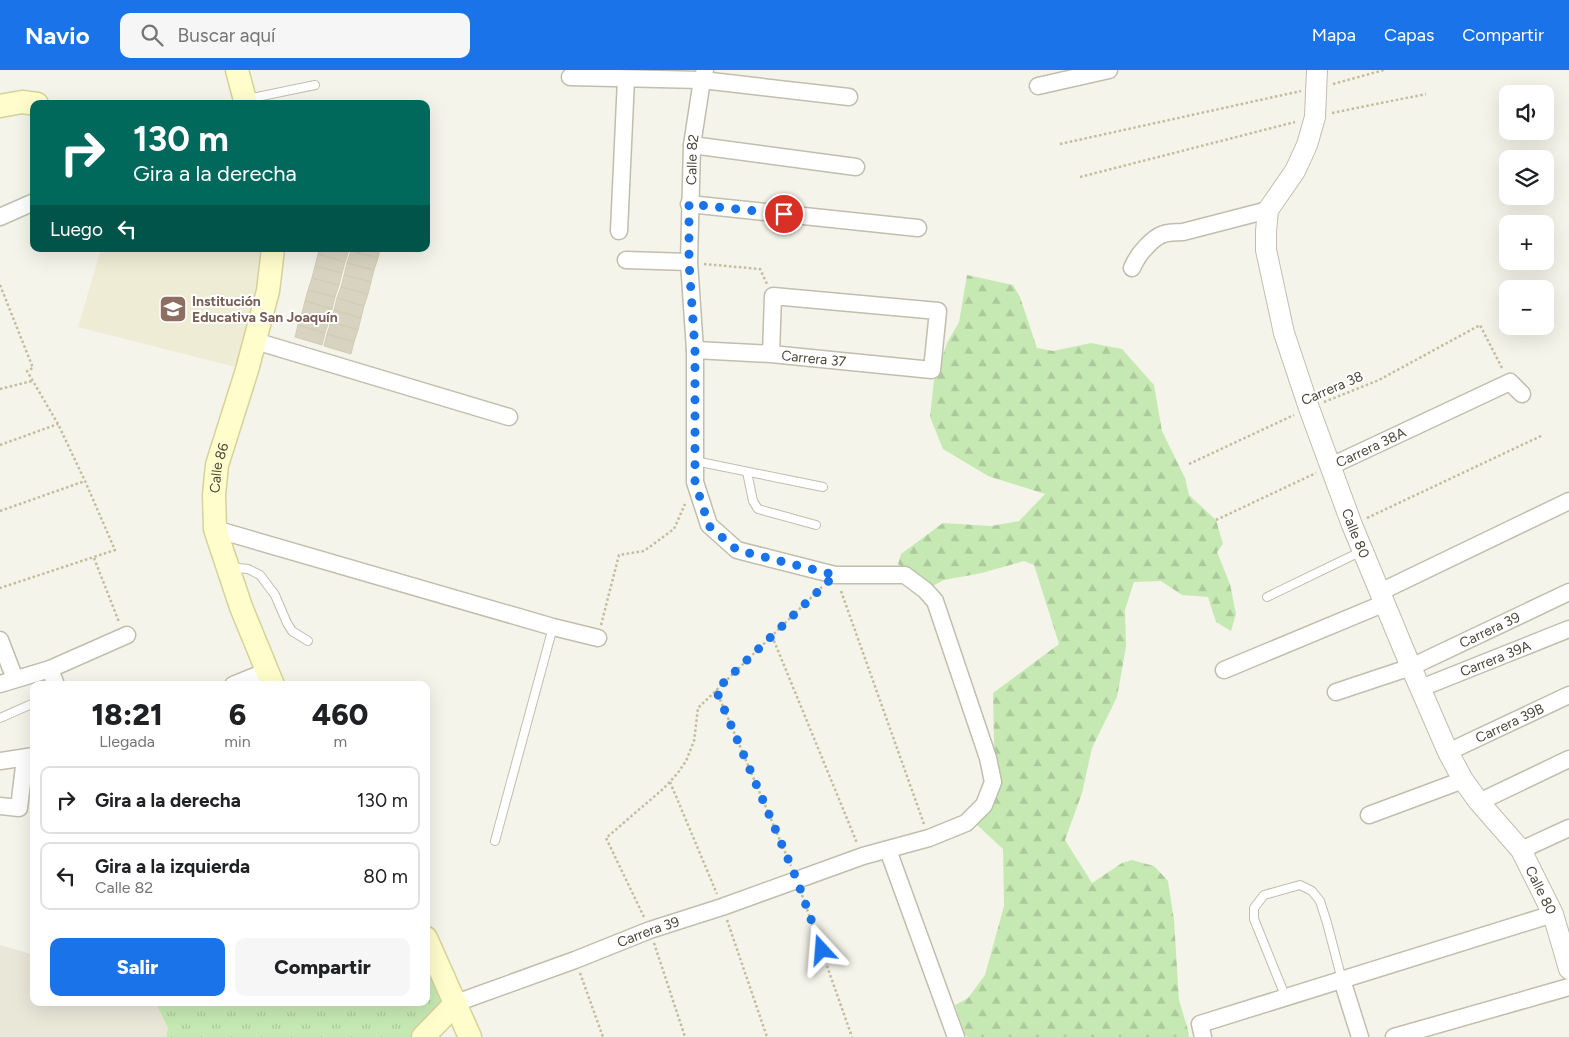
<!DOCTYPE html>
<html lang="es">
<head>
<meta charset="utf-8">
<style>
	:root { --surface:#fff; --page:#f6f6f6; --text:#202124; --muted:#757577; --line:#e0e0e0; --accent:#1a73e8 }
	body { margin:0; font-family:Figtree,sans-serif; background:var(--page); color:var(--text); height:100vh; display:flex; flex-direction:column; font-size:19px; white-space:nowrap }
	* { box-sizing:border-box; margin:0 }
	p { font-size:16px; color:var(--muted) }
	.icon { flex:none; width:28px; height:28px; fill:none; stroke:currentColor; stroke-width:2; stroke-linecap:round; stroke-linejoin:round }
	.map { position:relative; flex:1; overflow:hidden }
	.sheet { position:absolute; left:30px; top:611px; width:400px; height:325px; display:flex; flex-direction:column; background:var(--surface); border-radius:10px; box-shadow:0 5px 20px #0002 }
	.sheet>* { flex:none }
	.top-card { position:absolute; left:30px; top:30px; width:400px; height:152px; border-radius:10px; box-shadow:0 5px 20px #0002; background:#00695c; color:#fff; overflow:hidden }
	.controls { position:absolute; left:1499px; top:15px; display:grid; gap:10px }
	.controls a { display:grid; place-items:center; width:55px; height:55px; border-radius:10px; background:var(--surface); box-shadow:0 5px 20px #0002; font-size:25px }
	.pin { position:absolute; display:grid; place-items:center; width:42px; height:42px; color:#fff; margin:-21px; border:2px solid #fff; border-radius:50%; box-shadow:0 1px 5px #0007 }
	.me { position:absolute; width:55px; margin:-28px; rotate:341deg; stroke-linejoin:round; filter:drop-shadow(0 0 4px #0008) }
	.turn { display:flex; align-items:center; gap:18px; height:105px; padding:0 20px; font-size:22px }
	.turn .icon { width:65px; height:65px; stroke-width:2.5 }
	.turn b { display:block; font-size:35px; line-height:42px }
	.then { display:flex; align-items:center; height:48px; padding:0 20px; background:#0003; gap:10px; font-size:19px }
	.eta { display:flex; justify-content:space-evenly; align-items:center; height:85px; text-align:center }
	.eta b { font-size:30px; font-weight:800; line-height:35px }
	.primary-button { display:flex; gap:10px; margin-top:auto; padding:10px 20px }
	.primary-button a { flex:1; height:58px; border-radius:10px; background:var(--accent); color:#fff; font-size:20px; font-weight:800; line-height:58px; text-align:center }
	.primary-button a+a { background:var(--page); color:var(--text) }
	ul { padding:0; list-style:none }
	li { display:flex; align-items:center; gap:15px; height:68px; margin:0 10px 8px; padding:0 10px; border:2px solid var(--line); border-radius:10px }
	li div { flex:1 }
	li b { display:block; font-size:19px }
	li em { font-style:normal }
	header { display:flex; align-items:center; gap:30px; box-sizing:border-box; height:70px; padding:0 25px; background:var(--accent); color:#fff }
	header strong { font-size:24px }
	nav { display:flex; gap:28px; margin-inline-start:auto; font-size:18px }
	.search { width:350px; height:45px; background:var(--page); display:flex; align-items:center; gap:12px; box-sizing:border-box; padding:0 18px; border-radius:10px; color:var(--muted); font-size:19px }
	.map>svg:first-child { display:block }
	.residential { fill:#e9e7d8 }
	.education { fill:#eeecd4 }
	.grass { fill:url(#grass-tufts) }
	.forest { fill:url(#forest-firs) }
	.building { fill:#d7d3c0; stroke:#d2ccb3 }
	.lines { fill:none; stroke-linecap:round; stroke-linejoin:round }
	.service-casing { stroke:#c1bead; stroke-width:10 }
	.minor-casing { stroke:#c1bead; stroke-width:19 }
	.tertiary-casing { stroke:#c1bead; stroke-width:22 }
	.secondary-casing { stroke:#d5d29a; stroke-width:25 }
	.path { stroke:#c3bd9e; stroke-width:2.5; stroke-dasharray:2.5 2.5; stroke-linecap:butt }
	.service { stroke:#fff; stroke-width:8 }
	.minor { stroke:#fff; stroke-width:16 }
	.tertiary { stroke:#fff; stroke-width:20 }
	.secondary { stroke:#fffdcb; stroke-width:22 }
	.route { stroke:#1a73e8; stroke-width:9; stroke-dasharray:0 16.2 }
	.labels { text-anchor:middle; stroke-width:4; stroke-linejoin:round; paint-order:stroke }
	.street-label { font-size:14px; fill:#4a4638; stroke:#fff }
	.education-label { font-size:14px; font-weight:bold; fill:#785e54; stroke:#fff; text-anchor:start }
</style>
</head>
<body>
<header>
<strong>Navio</strong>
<div class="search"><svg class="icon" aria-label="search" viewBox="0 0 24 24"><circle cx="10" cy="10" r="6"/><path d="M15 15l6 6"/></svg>Buscar aquí</div>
<nav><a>Mapa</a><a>Capas</a><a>Compartir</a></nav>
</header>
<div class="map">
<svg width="1569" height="967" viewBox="0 0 1569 967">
	<defs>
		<pattern id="grass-tufts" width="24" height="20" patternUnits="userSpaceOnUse" patternTransform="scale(1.25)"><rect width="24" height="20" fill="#c6e9b3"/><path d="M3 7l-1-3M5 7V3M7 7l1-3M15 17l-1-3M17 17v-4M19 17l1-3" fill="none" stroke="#acc99b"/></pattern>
		<pattern id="forest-firs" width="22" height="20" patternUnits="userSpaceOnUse" patternTransform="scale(1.25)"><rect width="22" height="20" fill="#c6e9b3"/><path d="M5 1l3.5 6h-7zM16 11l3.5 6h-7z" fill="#acc99b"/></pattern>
	</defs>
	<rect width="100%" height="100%" fill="#f5f4ea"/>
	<path class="residential" d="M0 875 34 885V932L156 933 168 958 166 967H0Z"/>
	<path class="education" d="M101 179H273L247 300 78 257Z"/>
	<path class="grass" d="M426 880 451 934 415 967H166L168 958 156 933 426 932Z"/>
	<path class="forest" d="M967 205 1013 215 1020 227 1037 278 1053 281 1091 273 1122 279 1154 315 1162 361 1185 408 1189 425 1216 450 1223 474 1217 482 1230 514 1236 544 1231 561 1216 552 1208 527 1182 525 1161 511 1134 512 1125 540 1126 577 1117 627 1092 678 1082 723 1065 770 1092 813 1122 793 1132 790 1154 796 1168 811 1174 850 1179 930 1188 960 1189 967H968L965 965 955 935 968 928 985 905 1004 836 1003 779 975 753 995 726 993 623 1059 574 1034 495 1024 491 982 503 944 510 925 520 898 494 901 484 943 453 991 456 1019 451 1045 424 988 406 943 379 930 347 934 310 947 273 959 252Z"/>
	<path class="building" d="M320 179H345L349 180 345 192 318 184Z
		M351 179H380L378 188 351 181Z
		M351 181 378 188 374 200 347 193Z
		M318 184 345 192 342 203 315 196Z
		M347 193 374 200 371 212 344 205Z
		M315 196 342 203 339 215 312 208Z
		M344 205 371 212 368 224 341 217Z
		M312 208 339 215 335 227 308 220Z
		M341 217 368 224 364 236 337 228Z
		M308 220 335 227 332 239 305 231Z
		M337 228 364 236 361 248 334 240Z
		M305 231 332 239 329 251 302 243Z
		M334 240 361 248 358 260 331 252Z
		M302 243 329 251 325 263 298 255Z
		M331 252 358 260 354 272 327 264Z
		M298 255 325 263 322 275 295 267Z
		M327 264 354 272 351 284 324 276Z"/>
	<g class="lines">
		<g class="service-casing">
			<path id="service" d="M247 29 315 15
				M695 391 823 417
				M747 402 753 431 758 439 816 455
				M230 497 248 499 260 505 275 525 287 553 292 561 308 571
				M1267 527 1362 481
				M0 648 34 633
				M495 771 553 557
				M1286 928 1254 849V838L1264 825 1300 815 1312 821 1320 831 1327 853 1342 910"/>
		</g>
		<g class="minor-casing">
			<g id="minor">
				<path d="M570 7 702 10 849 27"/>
				<path d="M1038 16 1109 0"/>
				<path d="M692 75 856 97"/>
				<path d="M689 134 918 158"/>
				<path d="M0 147 34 132"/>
				<path d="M619 161 626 9"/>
				<path d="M626 190 689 192"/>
				<path d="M1132 198C1136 189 1139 184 1146 177 1158 164 1164 162 1183 162L1268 140"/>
				<path d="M255 271 509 347"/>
				<path id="s1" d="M695 280 771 284 932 300 938 241 773 226 771 284"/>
				<path id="s2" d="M1331 396 1510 312 1522 324"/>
				<path d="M215 459 553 557 598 568"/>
				<path d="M1380 522 1569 431"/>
				<path d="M0 570 15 609"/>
				<path d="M50 599 56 615"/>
				<path d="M1224 600 1385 533"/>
				<path d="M0 614 50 599 127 565"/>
				<path d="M233 615 267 601"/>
				<path id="s3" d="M1421 618 1569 559"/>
				<path id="s4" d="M1336 622 1411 597 1569 522"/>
				<path id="s5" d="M1448 682 1569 625"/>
				<path d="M0 691 34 686"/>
				<path d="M1479 732 1569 689"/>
				<path d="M0 736 19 738 25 688"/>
				<path d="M1369 745 1463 710"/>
				<path d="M888 780 956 967"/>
				<path d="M1521 780 1569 758"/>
				<path d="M1342 910 1360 967"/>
				<path id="s6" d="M456 933 575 890 650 860 722 837 863 786 929 768 966 753 984 735 993 712 988 688 935 531 925 520 905 505H835L737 480 709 455 695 412V280L689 192 692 75 702 10 705 0"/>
				<path d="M1203 967 1200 954 1553 844"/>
				<path d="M1394 967 1569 917"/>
			</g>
		</g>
		<g class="tertiary-casing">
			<g id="tertiary">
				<path id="s7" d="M1317 0 1315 47 1307 75 1295 101 1268 140 1266 161V180L1284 263 1309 338 1352 455 1411 597 1448 682 1463 710 1479 732 1521 780 1553 844 1569 899"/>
			</g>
		</g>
		<g class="secondary-casing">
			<g id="secondary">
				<path d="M237 0 246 34"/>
				<path d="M0 36 22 32 37 34"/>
				<path id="s8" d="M273 615 241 537 215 459 214 425 217 395 247 300 268 221 273 179"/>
				<path d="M426 868 470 967"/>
				<path d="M423 967 456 933"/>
			</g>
		</g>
		<path class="path" d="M1333 14 1384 0
			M1332 43 1426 24
			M1060 74 1301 21
			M1080 107 1295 52
			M704 194 760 199 767 214
			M0 215 33 298 27 301 58 354 85 411 115 480 0 518
			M0 319 32 311
			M1324 332 1379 310 1480 255 1503 300
			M0 375 58 354
			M1189 394 1294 345
			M0 441 85 411
			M1367 448 1543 365
			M1216 450 1316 403
			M94 488 119 552
			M841 521 924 754
			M601 555 619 485 644 481 674 459 685 434
			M772 566 857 773
			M716 620 791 796
			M670 712 717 824
			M802 825 852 967
			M644 847 606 768 663 719 677 704 686 691 694 671 698 638 822 517
			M727 850 767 967
			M654 873 685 967
			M580 903 603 967"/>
		<use href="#service" class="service"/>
		<use href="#minor" class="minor"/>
		<use href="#tertiary" class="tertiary"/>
		<use href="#secondary" class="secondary"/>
	</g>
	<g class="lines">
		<path class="route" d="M784 144 689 134V192L695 280V412L709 456 737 480 835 505 716 620 797 810 822 880"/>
	</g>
	<defs>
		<g id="school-square" transform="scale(1.4375)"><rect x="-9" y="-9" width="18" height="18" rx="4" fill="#8d6e63" stroke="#fff"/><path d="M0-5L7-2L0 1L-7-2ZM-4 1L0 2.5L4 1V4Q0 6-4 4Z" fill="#fff"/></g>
	</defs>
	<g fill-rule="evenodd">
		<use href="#school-square" x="173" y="239"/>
	</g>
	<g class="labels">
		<g class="street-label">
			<text dy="5" stroke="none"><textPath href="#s6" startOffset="1398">Calle 82</textPath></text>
			<text dy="5" stroke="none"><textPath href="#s1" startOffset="119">Carrera 37</textPath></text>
			<text transform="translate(1332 318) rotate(-23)" y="5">Carrera 38</text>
			<text dy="5" stroke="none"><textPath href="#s2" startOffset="44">Carrera 38A</textPath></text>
			<text dy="5" stroke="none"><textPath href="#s8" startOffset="228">Calle 86</textPath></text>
			<text dy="5" stroke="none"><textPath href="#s7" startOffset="490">Calle 80</textPath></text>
			<text dy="5" stroke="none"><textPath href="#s4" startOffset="166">Carrera 39</textPath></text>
			<text dy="5" stroke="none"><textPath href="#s3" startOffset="80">Carrera 39A</textPath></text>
			<text dy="5" stroke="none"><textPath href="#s5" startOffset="68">Carrera 39B</textPath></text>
			<text dy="5" stroke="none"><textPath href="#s7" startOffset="895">Calle 80</textPath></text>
			<text dy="5" stroke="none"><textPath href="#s6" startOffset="205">Carrera 39</textPath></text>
		</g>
		<g class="education-label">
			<text x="192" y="236">Institución<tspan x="192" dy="16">Educativa San Joaquín</tspan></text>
		</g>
	</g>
</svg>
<div class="controls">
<a><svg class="icon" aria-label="sound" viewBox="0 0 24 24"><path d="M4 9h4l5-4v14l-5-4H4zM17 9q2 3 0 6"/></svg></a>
<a><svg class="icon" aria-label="layers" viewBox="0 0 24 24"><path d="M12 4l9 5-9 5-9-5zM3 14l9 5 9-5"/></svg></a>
<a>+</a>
<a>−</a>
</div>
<div class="pin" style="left:784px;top:144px;background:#d93025"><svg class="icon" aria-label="arrive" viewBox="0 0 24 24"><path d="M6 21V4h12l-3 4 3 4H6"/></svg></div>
<svg class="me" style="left:822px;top:880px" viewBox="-20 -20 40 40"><path d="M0-17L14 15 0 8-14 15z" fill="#1a73e8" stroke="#fff" stroke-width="4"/></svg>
<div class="top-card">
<div class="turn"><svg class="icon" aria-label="right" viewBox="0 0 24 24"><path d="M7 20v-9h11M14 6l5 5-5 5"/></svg><div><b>130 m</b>Gira a la derecha</div></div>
<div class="then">Luego<svg class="icon" aria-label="left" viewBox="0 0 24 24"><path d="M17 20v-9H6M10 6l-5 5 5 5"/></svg></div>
</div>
<section class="sheet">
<div class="eta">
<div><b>18:21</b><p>Llegada</p></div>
<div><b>6</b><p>min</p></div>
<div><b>460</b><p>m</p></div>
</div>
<ul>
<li><svg class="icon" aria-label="right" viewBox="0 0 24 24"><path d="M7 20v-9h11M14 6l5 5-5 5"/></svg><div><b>Gira a la derecha</b></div><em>130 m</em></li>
<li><svg class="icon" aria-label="left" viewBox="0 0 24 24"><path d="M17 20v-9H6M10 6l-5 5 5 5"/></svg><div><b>Gira a la izquierda</b><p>Calle 82</p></div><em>80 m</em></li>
</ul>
<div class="primary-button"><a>Salir</a><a>Compartir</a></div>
</section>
</div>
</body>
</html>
